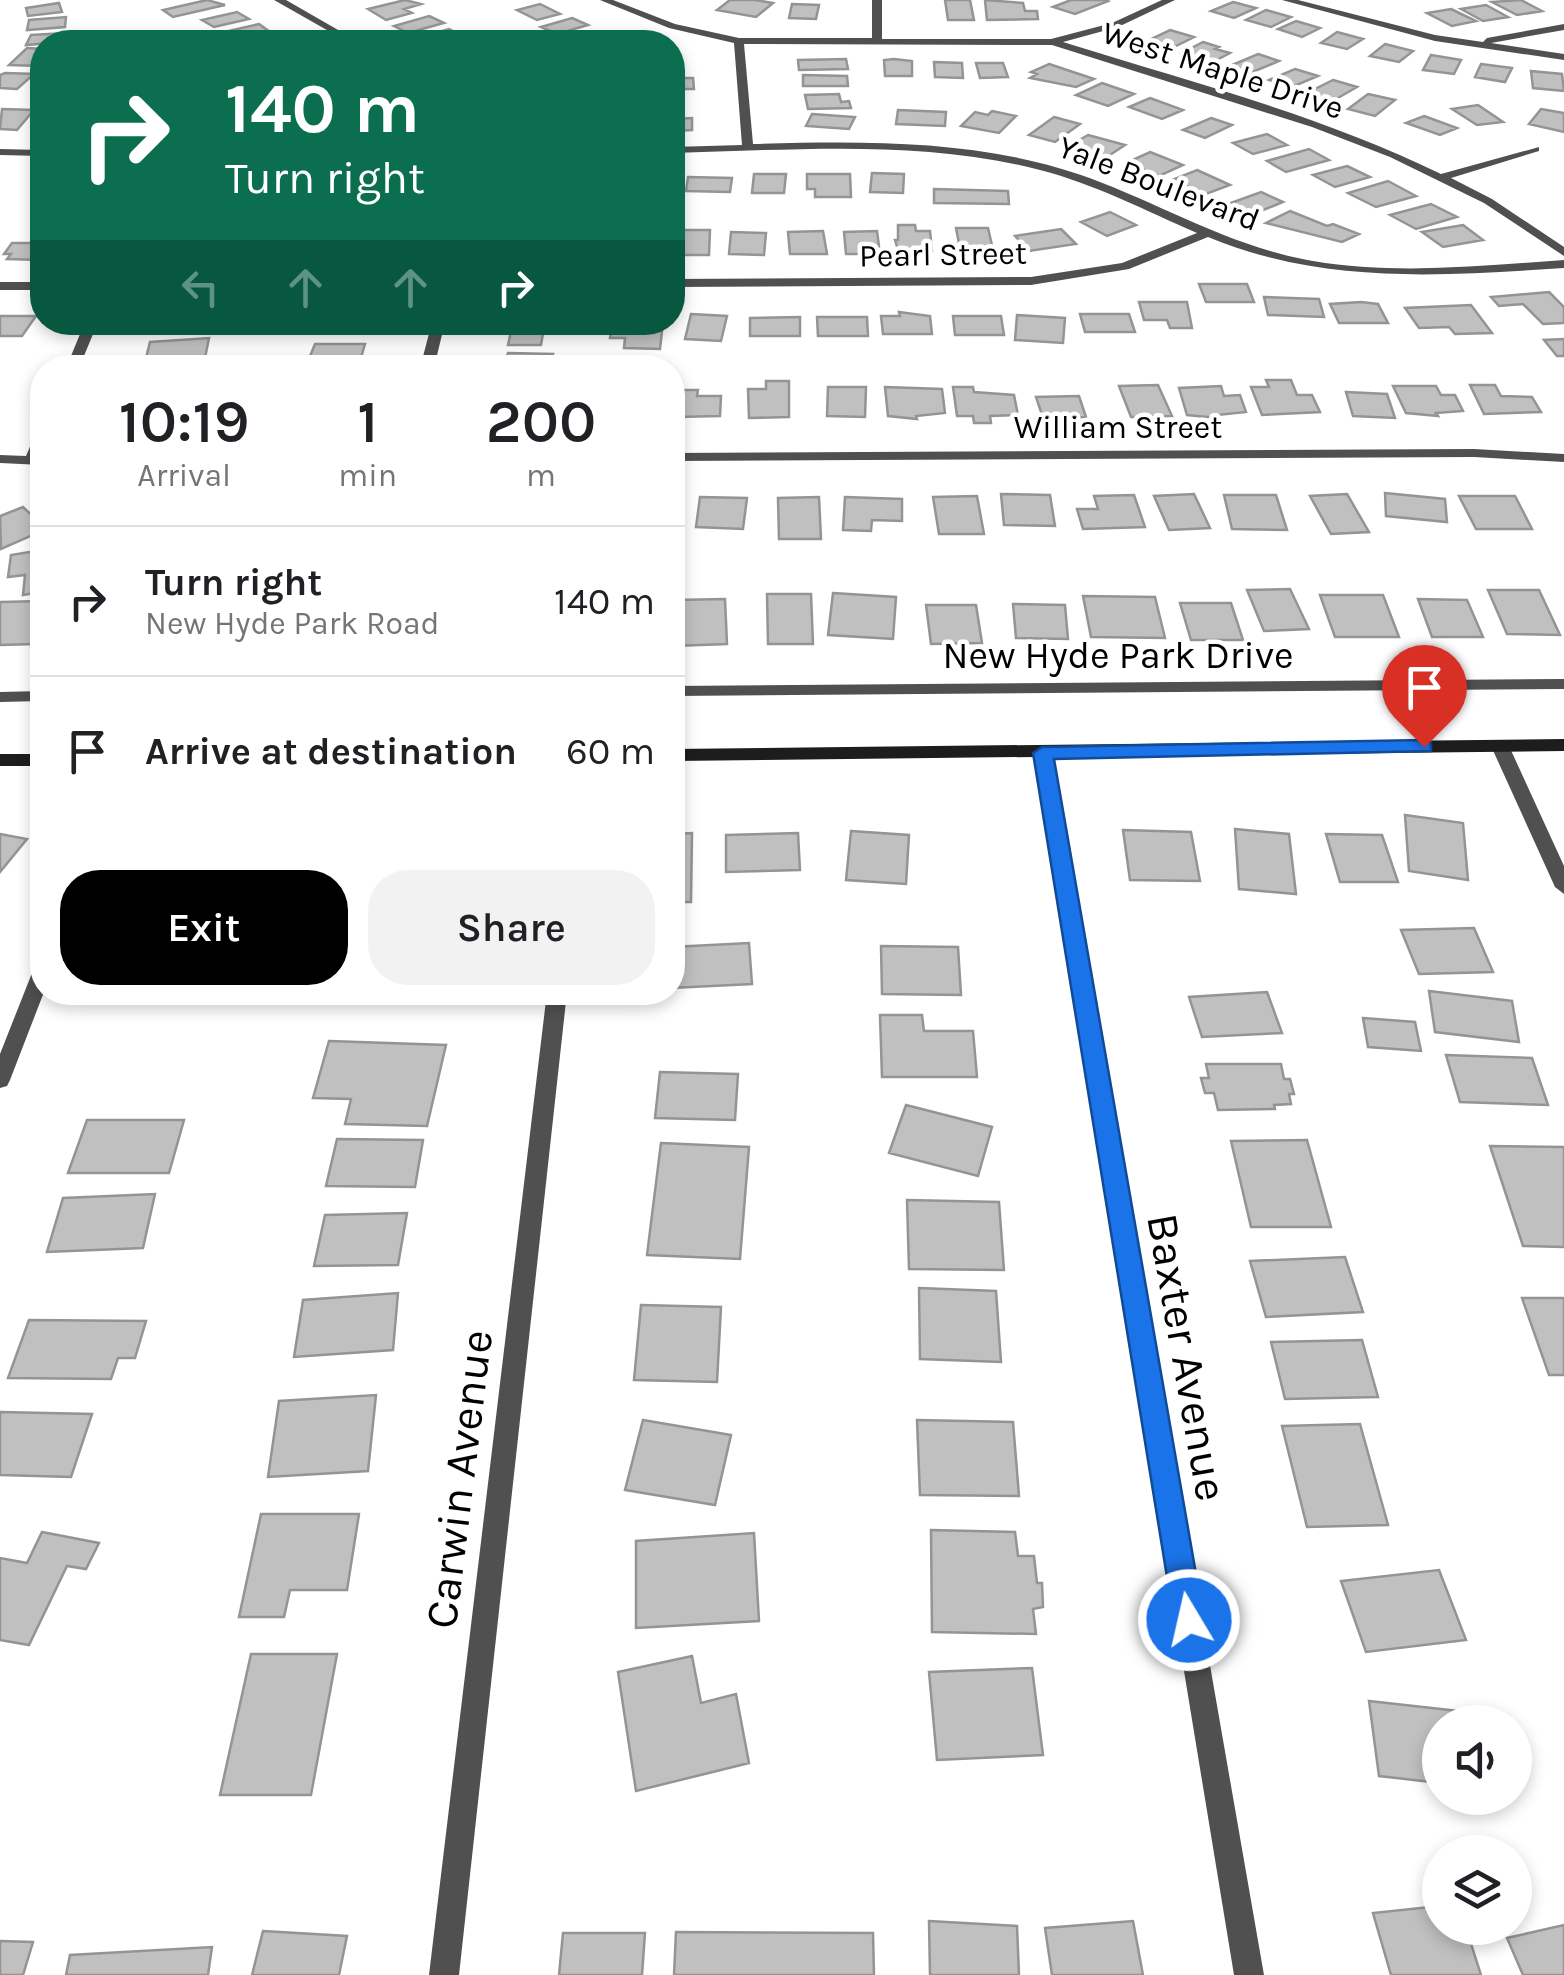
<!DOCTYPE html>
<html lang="en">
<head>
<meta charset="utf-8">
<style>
	:root { --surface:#fff; --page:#f2f2f2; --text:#202124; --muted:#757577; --line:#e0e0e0; --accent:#000 }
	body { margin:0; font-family:Karla,sans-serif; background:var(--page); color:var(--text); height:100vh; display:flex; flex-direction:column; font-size:38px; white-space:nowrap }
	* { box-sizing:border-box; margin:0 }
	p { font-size:32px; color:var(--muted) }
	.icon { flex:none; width:55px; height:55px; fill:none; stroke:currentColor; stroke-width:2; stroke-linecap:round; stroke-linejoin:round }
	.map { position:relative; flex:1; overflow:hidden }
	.sheet { position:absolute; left:30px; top:355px; width:655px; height:650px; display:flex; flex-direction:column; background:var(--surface); border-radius:40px; box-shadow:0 5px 15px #0003 }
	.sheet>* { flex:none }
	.guide { position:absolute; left:30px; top:30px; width:655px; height:305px; border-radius:40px; box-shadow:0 5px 15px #0003; background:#0b6e4f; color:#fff; overflow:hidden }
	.buttons { position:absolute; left:1422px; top:1705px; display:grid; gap:20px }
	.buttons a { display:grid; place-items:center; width:110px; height:110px; border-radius:50%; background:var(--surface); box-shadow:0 5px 15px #0003; font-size:50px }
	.pin { position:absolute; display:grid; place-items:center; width:85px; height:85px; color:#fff; margin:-102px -42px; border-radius:50% 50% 50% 0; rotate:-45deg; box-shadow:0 0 10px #0007 }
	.pin .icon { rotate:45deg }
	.me { position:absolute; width:110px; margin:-55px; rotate:351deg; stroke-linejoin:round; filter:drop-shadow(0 0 8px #0008) }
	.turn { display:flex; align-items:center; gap:35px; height:210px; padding:0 30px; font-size:45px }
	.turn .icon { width:130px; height:130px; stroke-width:2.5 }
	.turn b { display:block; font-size:70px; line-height:85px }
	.lanes { display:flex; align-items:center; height:95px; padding:0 30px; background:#0003; justify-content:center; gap:50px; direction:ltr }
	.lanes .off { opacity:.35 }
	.eta { display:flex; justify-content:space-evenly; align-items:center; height:170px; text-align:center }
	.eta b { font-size:60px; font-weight:600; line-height:70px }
	.action { display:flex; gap:20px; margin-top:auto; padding:20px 30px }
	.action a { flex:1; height:115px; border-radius:40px; background:var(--accent); color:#fff; font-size:40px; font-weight:600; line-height:115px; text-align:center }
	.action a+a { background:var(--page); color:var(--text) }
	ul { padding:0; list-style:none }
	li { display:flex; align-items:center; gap:30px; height:150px; padding:0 30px; border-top:2px solid var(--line) }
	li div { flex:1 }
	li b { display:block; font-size:38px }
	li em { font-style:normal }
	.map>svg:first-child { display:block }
	.building { fill:#c0c0c0; stroke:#949494; stroke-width:2.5 }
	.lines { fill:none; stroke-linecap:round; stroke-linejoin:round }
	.minor { fill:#505050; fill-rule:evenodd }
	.secondary { fill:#1d1d1d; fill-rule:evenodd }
	.route { fill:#1a73e8; stroke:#114b97; stroke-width:2.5 }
	.labels { text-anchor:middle; stroke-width:9; stroke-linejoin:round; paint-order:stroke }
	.far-street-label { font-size:32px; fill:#000; stroke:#fff }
	.street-label { font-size:38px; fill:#000; stroke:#fff }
	.near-street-label { font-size:45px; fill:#000; stroke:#fff }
</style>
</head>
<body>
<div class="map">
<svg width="1564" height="1975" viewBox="0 0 1564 1975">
	<rect width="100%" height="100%" fill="#fff"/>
	<path class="building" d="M207 0 225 5 173 17 163 10Z
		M405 0 421 4 404 9 412 13 386 20 368 9Z
		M730 0H755L773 3 756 17 717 10Z
		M945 0H970L974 20H948Z
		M985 0 1023 3 1025 11H1037L1038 19 987 20Z
		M1071 0H1106L1108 1 1075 14 1053 7Z
		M1521 0 1542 11 1517 15 1492 2Z
		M1233 2 1256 8 1234 18 1211 11Z
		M59 3 62 12 28 16 26 8Z
		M540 4 560 14 537 20 517 10Z
		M792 4 819 5 816 19 789 18Z
		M1486 5 1508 17 1483 21 1461 9Z
		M1451 9 1476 21 1452 26 1427 13Z
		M1266 10 1291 17 1271 27 1246 20Z
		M237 12 249 19 214 27 202 20Z
		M429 16 444 23 408 33 394 26Z
		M66 17 65 27 27 30 29 20Z
		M572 18 588 25 557 34 541 27Z
		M1296 21 1320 28 1302 37 1278 29Z
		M259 24 270 32 236 40 224 32Z
		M449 29 471 40 432 42 421 37Z
		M1170 30 1194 37 1170 49 1145 42Z
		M602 32 618 40 570 41Z
		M1337 32 1363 39 1347 49 1321 43Z
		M65 33 61 42 26 45 31 35Z
		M1203 42 1219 47 1215 49 1230 53 1213 62 1182 53Z
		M1385 44 1413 51 1399 62 1370 56Z
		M27 48 42 49 41 66 9 65Z
		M1258 54 1279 61 1248 74 1227 67Z
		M1431 55 1461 60 1454 74 1423 70Z
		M846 59 848 69 799 70 798 60Z
		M894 59 912 61V76H885L884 60Z
		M934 62 962 63 963 78 935 77Z
		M976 63H1003L1008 77 980 78Z
		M1049 64 1094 79 1076 87 1030 78 1037 74 1031 72Z
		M1481 64 1512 68 1505 82 1475 77Z
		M1295 69 1318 76 1292 87 1269 80Z
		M1531 71 1562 74 1564 91 1533 88Z
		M5 73 34 74 17 89 0 88V75Z
		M803 75 847 76 848 86H803Z
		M672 78H693L694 89H672Z
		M1333 80 1357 87 1331 102 1305 94Z
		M1102 83 1134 94 1108 106 1076 95Z
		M839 94 841 102 849 101 851 108 808 109 805 95Z
		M1368 94 1395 100 1375 116 1348 109Z
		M1150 98 1183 110 1162 119 1129 107Z
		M1478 105 1503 122 1477 125 1452 109Z
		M2 109 34 110 17 130 0 129Z
		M1541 109 1564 113V132L1529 124Z
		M898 110 946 112 945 126 896 124Z
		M992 111 1016 116 999 133 961 126 975 112 988 115Z
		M812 114 855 117 849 129 806 126Z
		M1424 116 1457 128 1440 135 1406 123Z
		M1054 117 1080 124 1055 142 1029 135Z
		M692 118V130L672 131V119Z
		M1211 118 1232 125 1205 138 1183 130Z
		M1267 134 1287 145 1253 154 1233 143Z
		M1088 135 1125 145 1107 157 1069 146Z
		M1309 149 1329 160 1286 172 1267 161Z
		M1150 152 1183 165 1159 176 1126 163Z
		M1347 166 1370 177 1335 187 1313 175Z
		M1197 170 1230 185 1206 194 1172 180Z
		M872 173 904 174 903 193 870 192Z
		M754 174H786L784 193H752Z
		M807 174H850L851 197H815V189H807Z
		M688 177 732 178 730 192 686 191Z
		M1388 181 1416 196 1376 207 1348 193Z
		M934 189 1008 191 1009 204 934 203Z
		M1261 192 1283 202 1251 215 1228 204Z
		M1431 204 1457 217 1416 229 1390 215Z
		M1290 211 1327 226 1333 224 1359 234 1342 242 1266 223Z
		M1110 212 1136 225 1107 236 1081 222Z
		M898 225H915L916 231H930L932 251 899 253 895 240H898Z
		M1463 225 1483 240 1443 247 1422 232Z
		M956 228H988L994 254H961Z
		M1061 229 1076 244 1029 251 1015 236Z
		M675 230H710L709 255H673Z
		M823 231 827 254H790L788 232Z
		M877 231 880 254H846L844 232Z
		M731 232 766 233 764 255 729 254Z
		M12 243H42V260L7 259 11 254H4Z
		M1199 284H1247L1254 302H1206Z
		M1549 292 1564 307V323L1543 324 1523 304 1499 306 1491 297Z
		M1264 297 1319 299 1324 317 1268 315Z
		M1139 302H1187L1192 328H1170L1167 320H1144Z
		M1361 302 1378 304 1388 323H1339L1330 304Z
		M1471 305 1492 333 1455 334 1449 327 1419 328 1405 308Z
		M899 312 930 316 932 334H883L881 316H900Z
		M691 314 727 316 721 341 685 339Z
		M1080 314H1129L1135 332H1085Z
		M1017 315 1065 318 1063 343 1015 340Z
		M0 316H36L22 336H0Z
		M953 316H1001L1004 335H955Z
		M800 317V336H750V318Z
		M817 317H867L868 336H818Z
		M158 322H209L207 329 155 330Z
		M325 322H375L370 333 320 332Z
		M513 322H568L567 333H543L541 345H508Z
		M613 322H663L660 349 624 348 625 338H610Z
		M209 338 205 358 144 366 150 342Z
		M1564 339V356H1557L1544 340Z
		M315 344H365L360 361H308Z
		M508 353 553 354 549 368H503Z
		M1266 380H1291L1297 395H1312L1320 412 1262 415 1251 387H1269Z
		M766 381H789V417L749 418 748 389H766Z
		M1158 385 1172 416 1131 417 1119 386Z
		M1470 385H1495L1501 396 1532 397 1541 412 1484 414Z
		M1221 386 1224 396 1240 395 1246 412 1217 415 1218 418 1187 415 1179 388Z
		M1393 386H1436L1441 395H1455L1463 411 1436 413 1438 416 1406 413Z
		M828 387H866L865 417 827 416Z
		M885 387 942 389 945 413 916 416 917 419 888 416Z
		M953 387H973L974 392 1014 395 1018 415 990 416 991 423H974L973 416H957Z
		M682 390H698L697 396H721L720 416 678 417Z
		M1346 392 1387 394 1395 418 1353 416Z
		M1079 396 1086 417 1043 418 1036 397Z
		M1385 493 1445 499 1447 522 1386 516Z
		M1001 494 1050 495 1055 526 1004 525Z
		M1194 494 1210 528 1169 530 1154 496Z
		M1347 494 1369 532 1331 534 1310 496Z
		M1134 495 1145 527 1083 529 1077 509H1098L1094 496Z
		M1224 495H1276L1287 530 1232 529Z
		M977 496 984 534H939L933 497Z
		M1459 496H1515L1532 529H1476Z
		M700 497 747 498 743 529 696 527Z
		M819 497 821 539H779L778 498Z
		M845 497 902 499V521L872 520 871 531 843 530Z
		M23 507 42 525V531L1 549 0 516Z
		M42 550V592L23 595 25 575 8 577 11 555Z
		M1290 589 1309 629 1264 631 1247 590Z
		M1488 590H1539L1560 635 1507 634Z
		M833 593 896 597 893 639 828 635Z
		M767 594H811L813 644H768Z
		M1320 595H1383L1399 637H1335Z
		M1083 596 1155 597 1165 638 1091 637Z
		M725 599 727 644 674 646V600Z
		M1418 599 1467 600 1483 637H1432Z
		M42 601V629L36 644 0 645V602Z
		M1180 603H1231L1243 640H1191Z
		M1013 604 1065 605 1068 639 1016 638Z
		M926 605H976L982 643 931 644Z
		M1405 815 1463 823 1468 880 1409 871Z
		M1235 829 1289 834 1296 894 1239 889Z
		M1123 830 1191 832 1200 881 1130 880Z
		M851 831 909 835 906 884 846 880Z
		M692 833 691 902H672V834Z
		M798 833 800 870 726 872V835Z
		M0 834 27 839 0 872Z
		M1326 834 1382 835 1398 882H1340Z
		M1474 928 1493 972 1419 974 1401 930Z
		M749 943 752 984 672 988V947Z
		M881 946 958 947 961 995 882 994Z
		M1429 991 1512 1001 1519 1042 1435 1032Z
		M130 992H218L213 1003 128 997Z
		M1267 992 1282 1033 1202 1037 1189 997Z
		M880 1015H922L924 1031H973L977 1077H882Z
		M1363 1018 1415 1022 1421 1051 1368 1047Z
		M329 1041 446 1045 427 1126 345 1124 351 1099 313 1098Z
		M1446 1055 1532 1058 1548 1105 1460 1102Z
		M1206 1064H1281L1284 1079H1290L1294 1094H1289L1291 1104 1274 1105 1275 1109 1218 1110 1214 1093H1205L1201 1078H1209Z
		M660 1072 738 1074 735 1120 655 1118Z
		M906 1105 992 1127 978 1176 889 1153Z
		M87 1120H184L169 1173H68Z
		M337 1139 423 1140 415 1187 326 1186Z
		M1307 1140 1331 1227H1251L1231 1141Z
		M661 1143 749 1147 740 1259 647 1255Z
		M1490 1146 1564 1147V1247L1523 1246Z
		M155 1194 143 1248 47 1252 63 1198Z
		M907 1200 999 1202 1004 1270 909 1269Z
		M407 1213 398 1265 314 1266 325 1215Z
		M1345 1257 1363 1312 1266 1317 1250 1261Z
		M919 1288 996 1291 1001 1362 920 1359Z
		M398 1293 393 1350 294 1357 303 1300Z
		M1522 1298H1564V1375H1549Z
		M641 1305 721 1307 717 1382 634 1380Z
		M29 1320 146 1321 135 1358H118L111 1379 8 1378Z
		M1362 1340 1378 1397 1285 1399 1271 1342Z
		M376 1395 368 1471 268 1477 279 1401Z
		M0 1412 92 1414 71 1477 0 1475Z
		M643 1420 731 1435 715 1505 625 1490Z
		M917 1420 1013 1422 1019 1496 920 1495Z
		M1360 1424 1388 1525 1307 1527 1282 1426Z
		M261 1514H359L347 1590H290L284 1617H239Z
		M931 1530 1015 1532 1018 1556H1034L1037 1583H1042L1043 1607 1033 1609 1036 1634 932 1632Z
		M42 1532 99 1543 86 1569 67 1566 29 1645 0 1640V1558L27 1563Z
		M754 1533 759 1621 636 1628V1541Z
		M1439 1570 1466 1640 1366 1652 1341 1581Z
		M251 1654H337L311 1795H220Z
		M692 1656 701 1703 736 1694 749 1763 636 1791 618 1672Z
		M1032 1668 1043 1755 937 1760 929 1672Z
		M1369 1701 1476 1713 1478 1722H1440V1783L1379 1776Z
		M1440 1906V1928H1466L1481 1975H1391L1373 1913Z
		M929 1921 1017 1926 1019 1975H930Z
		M1133 1921 1143 1975H1052L1045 1928Z
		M1564 1925V1975H1523L1507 1938Z
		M263 1931 347 1936 339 1975H252Z
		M676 1932 873 1933 874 1975H674Z
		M563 1933H645L642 1975H559Z
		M0 1941 33 1942 23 1975H0Z
		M212 1947 208 1975H66L70 1955Z"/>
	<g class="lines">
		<path class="minor" d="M274 0H286L359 42H348Z
			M600 0H613L675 24 739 38H872V0H882V39H1051L1112 23 1162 0H1175L1118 27 1063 42C1190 82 1321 115 1441 174L1539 147V151L1451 178 1492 199 1564 247V256L1484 203 1390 157 1312 127 1052 45 744 44 753 144C861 141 974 139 1078 174 1157 201 1229 247 1313 261 1396 275 1481 266 1564 260V268C1442 276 1323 285 1208 237L1129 269 1031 285 672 287V279L1031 277 1122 263 1197 233C1146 211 1095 184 1040 170 921 139 794 150 672 153V147L742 145 734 43 669 28Z
			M1282 0H1298L1435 35 1483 42 1487 38 1564 24V30L1491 43 1564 54V60L1435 41Z
			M0 149 42 150V156L0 155Z
			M0 282H42V290H0Z
			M85 322H98L79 368H66Z
			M432 322H445L434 368H420Z
			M42 431V465L0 463V455L26 456 35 435Z
			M1474 449 1564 454V462L1474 457 672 461V453Z
			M1564 679V689L672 696V686Z
			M42 691V701L0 702V692Z
			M1500 740 1509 746 1564 866V894L1555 887 1491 746Z
			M1042 747 1051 753 1264 1975H1234L1033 753Z
			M42 966 44 992 10 1080 7 1086 0 1088V1054L32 973Z
			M547 992H567L459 1975H429Z"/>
		<path class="secondary" d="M1564 739V751L672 761V749Z
			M0 754H42V766H0Z"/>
	</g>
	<path class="route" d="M1424 740 1431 742V751L1054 759 1204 1620 1200 1631 1189 1635 1178 1631 1174 1620 1033 753 1042 747Z"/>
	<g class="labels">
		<g class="far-street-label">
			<text transform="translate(1223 70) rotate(18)" y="11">West Maple Drive</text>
			<text transform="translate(1159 183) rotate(21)" y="11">Yale Boulevard</text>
			<text transform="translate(943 254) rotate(-1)" y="11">Pearl Street</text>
			<text x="1118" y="438">William Street</text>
		</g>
		<g class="street-label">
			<text x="1118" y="668">New Hyde Park Drive</text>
		</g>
		<g class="near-street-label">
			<text transform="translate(1188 1357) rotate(80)" y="16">Baxter Avenue</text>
			<text transform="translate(458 1479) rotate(-83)" y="16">Carwin Avenue</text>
		</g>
	</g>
</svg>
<div class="buttons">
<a><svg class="icon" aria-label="sound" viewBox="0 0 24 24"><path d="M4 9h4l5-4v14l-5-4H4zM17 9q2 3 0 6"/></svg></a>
<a><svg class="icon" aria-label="layers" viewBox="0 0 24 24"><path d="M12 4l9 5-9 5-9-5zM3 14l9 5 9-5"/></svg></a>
</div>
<div class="pin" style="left:1424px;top:747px;background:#d93025"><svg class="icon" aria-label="arrive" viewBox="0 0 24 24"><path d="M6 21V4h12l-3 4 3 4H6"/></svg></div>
<svg class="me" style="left:1189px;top:1620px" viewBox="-20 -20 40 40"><circle r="17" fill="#1a73e8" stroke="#fff" stroke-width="3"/><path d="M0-11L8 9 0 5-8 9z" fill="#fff"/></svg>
<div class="guide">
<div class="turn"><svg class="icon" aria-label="right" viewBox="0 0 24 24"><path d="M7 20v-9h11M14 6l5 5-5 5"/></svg><div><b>140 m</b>Turn right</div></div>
<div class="lanes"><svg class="icon off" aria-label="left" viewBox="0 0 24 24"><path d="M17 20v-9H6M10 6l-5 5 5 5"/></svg><svg class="icon off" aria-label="ahead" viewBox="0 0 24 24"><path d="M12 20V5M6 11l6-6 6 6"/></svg><svg class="icon off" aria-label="ahead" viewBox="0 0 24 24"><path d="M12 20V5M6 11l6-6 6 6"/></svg><svg class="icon" aria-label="right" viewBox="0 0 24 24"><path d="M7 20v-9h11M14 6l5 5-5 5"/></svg></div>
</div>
<section class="sheet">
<div class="eta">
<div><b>10:19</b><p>Arrival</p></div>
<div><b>1</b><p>min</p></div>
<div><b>200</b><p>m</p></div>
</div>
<ul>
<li><svg class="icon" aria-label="right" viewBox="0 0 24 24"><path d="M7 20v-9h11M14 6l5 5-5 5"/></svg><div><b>Turn right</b><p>New Hyde Park Road</p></div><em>140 m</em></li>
<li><svg class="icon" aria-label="arrive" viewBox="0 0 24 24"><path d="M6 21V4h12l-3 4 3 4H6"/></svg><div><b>Arrive at destination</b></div><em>60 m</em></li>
</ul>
<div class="action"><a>Exit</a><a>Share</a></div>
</section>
</div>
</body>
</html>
